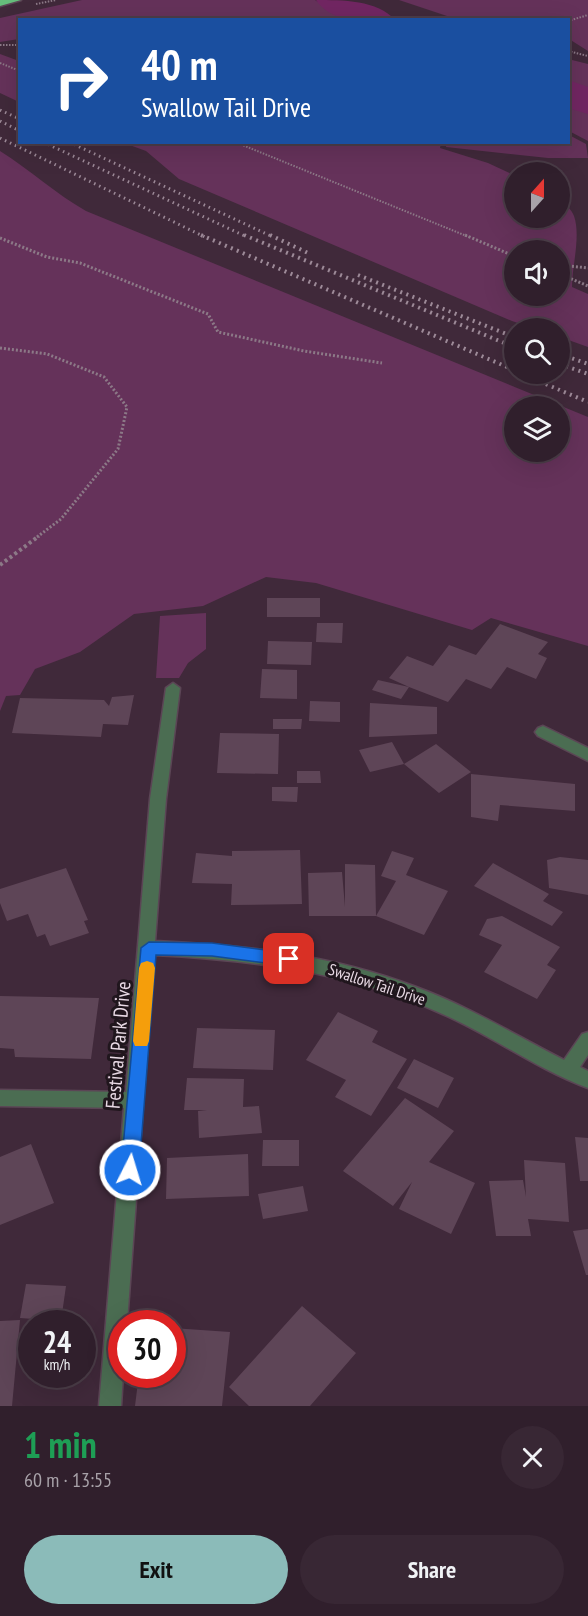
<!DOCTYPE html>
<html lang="en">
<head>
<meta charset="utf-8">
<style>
	:root { --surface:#301f2c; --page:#382734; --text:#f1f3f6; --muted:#a8a2a9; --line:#4b3d48; --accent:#8bbbb9 }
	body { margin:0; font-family:"PT Sans Narrow",sans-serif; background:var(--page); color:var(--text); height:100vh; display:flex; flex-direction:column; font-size:22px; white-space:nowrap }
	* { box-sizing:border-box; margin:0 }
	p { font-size:20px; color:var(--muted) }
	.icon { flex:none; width:33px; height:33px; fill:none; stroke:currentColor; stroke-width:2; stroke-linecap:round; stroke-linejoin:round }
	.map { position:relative; height:1406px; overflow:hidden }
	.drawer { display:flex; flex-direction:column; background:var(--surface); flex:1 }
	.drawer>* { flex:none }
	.top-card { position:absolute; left:18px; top:18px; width:552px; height:126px; border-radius:0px; box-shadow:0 6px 24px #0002,0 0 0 2px var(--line); background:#1a4fa0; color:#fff; overflow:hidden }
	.needle { width:39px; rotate:21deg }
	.fabs { position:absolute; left:504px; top:162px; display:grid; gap:12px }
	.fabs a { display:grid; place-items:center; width:66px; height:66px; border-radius:50%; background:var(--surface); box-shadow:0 6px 24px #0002,0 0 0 2px var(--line); font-size:30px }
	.speed { position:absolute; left:18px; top:1310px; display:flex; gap:12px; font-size:30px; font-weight:700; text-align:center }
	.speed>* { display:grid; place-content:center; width:78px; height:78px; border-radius:50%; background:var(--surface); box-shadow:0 6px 24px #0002,0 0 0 2px var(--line); line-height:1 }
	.speed small { font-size:15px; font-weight:400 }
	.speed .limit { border:9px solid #d22; background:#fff; color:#111 }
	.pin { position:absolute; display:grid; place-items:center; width:51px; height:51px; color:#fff; margin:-26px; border-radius:12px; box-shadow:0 3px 9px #0006 }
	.me { position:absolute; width:66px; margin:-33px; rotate:5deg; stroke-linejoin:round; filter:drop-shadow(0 0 4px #0008) }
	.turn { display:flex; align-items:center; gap:21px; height:126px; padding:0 24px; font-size:27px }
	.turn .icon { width:78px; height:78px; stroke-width:2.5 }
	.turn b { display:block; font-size:42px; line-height:51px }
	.round { display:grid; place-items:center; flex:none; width:63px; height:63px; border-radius:32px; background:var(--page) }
	.summary { display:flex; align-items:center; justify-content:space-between; height:102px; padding:0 24px }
	h1 { font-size:36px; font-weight:800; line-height:45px; color:#1e9e55 }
	.cta { display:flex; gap:12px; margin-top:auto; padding:12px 24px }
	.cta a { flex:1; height:69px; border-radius:36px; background:var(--accent); color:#111; font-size:24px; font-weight:800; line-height:69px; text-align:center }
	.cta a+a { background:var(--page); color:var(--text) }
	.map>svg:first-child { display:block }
	.green { fill:#65325a; fill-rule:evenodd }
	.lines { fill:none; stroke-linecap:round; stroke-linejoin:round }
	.river { fill:#712662; fill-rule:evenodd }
	.building { fill:#5e4557 }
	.street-casing { stroke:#5b4555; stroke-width:3 }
	.highway-casing { stroke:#5b4555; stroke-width:3 }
	.path-far2 { stroke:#8c7987; stroke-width:2; stroke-dasharray:1.5 1.5; stroke-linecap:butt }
	.path-far1 { stroke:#8c7987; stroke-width:3; stroke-dasharray:2 2; stroke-linecap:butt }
	.path { stroke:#8c7987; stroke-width:4; stroke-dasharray:3 3; stroke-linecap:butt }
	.street { fill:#4b6d52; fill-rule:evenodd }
	.highway { fill:#65bd7b; fill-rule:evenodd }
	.rail-far1 { stroke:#9d8a98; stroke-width:3; stroke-dasharray:1.5 4; stroke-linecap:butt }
	.rail { stroke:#9d8a98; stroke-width:4; stroke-dasharray:2 4.5; stroke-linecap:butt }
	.route { fill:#1a73e8; stroke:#114b97; stroke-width:1.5 }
	.slow { fill:#f59e0b }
	.labels { text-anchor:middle; stroke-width:6; stroke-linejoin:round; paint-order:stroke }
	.street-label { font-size:16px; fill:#e9dae5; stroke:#20161d }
	.near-street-label { font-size:20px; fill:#e9dae5; stroke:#20161d }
</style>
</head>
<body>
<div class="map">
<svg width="588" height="1406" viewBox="0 0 588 1406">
	<rect width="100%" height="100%" fill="#40293a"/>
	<path class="green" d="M82 0H315L345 19 20 20 19 39 0 42V18Z
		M399 0H588V51L569 39 568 20 456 19Z
		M0 54 19 61V102L0 93Z
		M568 59 588 64V141L569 131Z
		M569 135 586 144 588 158H548L446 147 447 142H568Z
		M124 143H441L440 148 488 163 514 175V218H560V198C564 203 572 210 574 216 581 236 572 266 572 287L588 294V347L560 337V328H533L512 321 179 179 146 151ZM560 250V296H514V250Z
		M0 151C30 170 56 194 86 211L588 417V646L491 618 472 630 316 583 266 577 203 606 134 614 80 652 35 669 20 695 6 696 0 711ZM514 406H560V452H514Z
		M206 613V649L188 663 179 678H156L160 616Z"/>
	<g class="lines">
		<path class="river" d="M316 0C342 0 378 0 395 20 368 20 333 25 316 0Z
			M568 80 588 87V114L568 108Z"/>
	</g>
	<path class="building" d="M267 598H320V617H267Z
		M317 623H343L342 643 316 642Z
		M500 624 548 642 538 654 547 658 536 679 507 667 491 689 466 679 448 702 409 687 401 699 372 690 378 680 409 687 389 678 407 656 433 666 449 645 476 655Z
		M268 641 312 642 311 665 267 664Z
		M262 669 297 670V699L260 698Z
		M134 695 128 725 103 724 101 737 12 733 20 698 104 700 109 706 112 697Z
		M310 701 340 702V722L309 721Z
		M370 703 437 707V734L369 737Z
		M273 719H302L301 729H273Z
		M220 733 279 734 278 774 217 773Z
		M392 742 404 764 370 772 359 750Z
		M436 744 471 772 439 793 404 764Z
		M297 771H320L321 783H297Z
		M471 774 575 784V811L500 805 498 821 471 817Z
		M272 787H298L297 802 272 801Z
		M300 850 302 904 231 905 232 884 192 883 196 853 232 856V851Z
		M392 851 414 858 406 875 448 891 424 935 376 916 396 881 381 876Z
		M560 857 588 860V895L549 888 547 860Z
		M493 863 549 894 543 901 563 912 552 926 474 886Z
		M345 864 375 865 376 916H309L308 873 342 872 345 907Z
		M66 868 88 920 84 921 89 933 50 946 45 934 37 937 28 914 7 921 0 903V889Z
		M502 916 560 947 547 965 556 970 537 999 484 972 502 945 479 935 487 919Z
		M0 996 99 998 91 1059 15 1057 14 1049 0 1048Z
		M338 1012 378 1031 372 1042 407 1059 371 1116 335 1097 346 1080 306 1060Z
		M197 1028 275 1030 273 1070 193 1068Z
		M414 1059 454 1078 438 1108 397 1088Z
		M187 1078 244 1079 243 1107 259 1106 262 1133 199 1138 198 1111 207 1110H184Z
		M405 1098 454 1131 429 1162 475 1183 451 1234 399 1209 412 1182 393 1206 343 1171Z
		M575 1137 588 1138V1181H580Z
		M263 1140H299V1166H262Z
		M31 1144 54 1203 0 1225V1157Z
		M248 1154 249 1196 166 1199 167 1158Z
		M524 1160 565 1163 569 1222 528 1219 531 1236H496L489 1181 523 1180 526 1197Z
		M303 1186 308 1211 263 1219 258 1194Z
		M588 1229V1275H586L573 1231Z
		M26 1284 66 1286 61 1321 20 1318Z
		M302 1306 356 1353 310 1406H249L229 1387Z
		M20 1320 12 1406H0V1321Z
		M172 1328 230 1332 222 1406H135L139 1374H172Z"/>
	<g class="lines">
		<g class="street-casing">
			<path id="street" d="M173 683 180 688 166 799 155 941C244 945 333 955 416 987 468 1006 515 1035 564 1060L582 1034 588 1032V1055L580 1067 588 1071V1088C536 1069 490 1034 438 1012 348 972 252 960 154 955L127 1323H122L123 1374 121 1406H99L124 1108 0 1106V1090L126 1092 150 799 166 688Z
				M543 726 588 748V761L538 736 535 732 538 728Z"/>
		</g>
		<g class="highway-casing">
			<path id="highway" d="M0 0H21L0 6Z"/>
		</g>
		<path class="path-far2" d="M36 4 56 0
			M568 21 588 15
			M0 45H20
			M568 51 588 56
			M0 63 20 71
			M235 142 469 237"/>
		<path class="path-far1" d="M465 235 514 256
			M0 238 47 257 80 263 208 314 218 332 304 351 382 363
			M560 265 588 268
			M560 274 588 286
			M0 348 47 354 104 377 127 407 118 449 61 519 37 537"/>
		<path class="path" d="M0 565 39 536"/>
		<use href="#street" class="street"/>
		<use href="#highway" class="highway"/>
		<path class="rail-far1" d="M0 110 20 119
			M0 121 20 131
			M0 138 205 237
			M43 142 247 237
			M69 142 273 237"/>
		<path class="rail" d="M201 235 514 370
			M244 235 514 347
			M270 235 308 253
			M358 275 514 337
			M560 354 588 364
			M560 364 588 374
			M522 374 588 402"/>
	</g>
	<path class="route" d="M149 942 212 943 289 953 297 959 289 966 212 956 156 955 139 1170 136 1176 130 1179 124 1176 121 1170 141 948Z"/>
	<path class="slow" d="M147 961 153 963 155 968 149 1041 147 1046H135L133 1041 139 968 141 963Z"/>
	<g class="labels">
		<g class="street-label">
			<text transform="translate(377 984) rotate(18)" y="6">Swallow Tail Drive</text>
		</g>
		<g class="near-street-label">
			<text transform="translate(118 1045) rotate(-85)" y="7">Festival Park Drive</text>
		</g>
	</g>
</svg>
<div class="fabs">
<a><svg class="needle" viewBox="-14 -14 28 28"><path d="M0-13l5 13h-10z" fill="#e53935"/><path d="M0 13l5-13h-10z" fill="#a8a2a9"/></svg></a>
<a><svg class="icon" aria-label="sound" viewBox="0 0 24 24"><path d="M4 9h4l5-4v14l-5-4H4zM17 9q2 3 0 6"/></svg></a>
<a><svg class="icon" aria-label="search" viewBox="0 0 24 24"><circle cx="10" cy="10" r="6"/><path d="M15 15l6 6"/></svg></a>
<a><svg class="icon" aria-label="layers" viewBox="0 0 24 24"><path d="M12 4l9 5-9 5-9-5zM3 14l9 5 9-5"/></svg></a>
</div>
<div class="speed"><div>24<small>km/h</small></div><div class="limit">30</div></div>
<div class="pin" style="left:289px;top:959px;background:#d93025"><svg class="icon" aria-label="arrive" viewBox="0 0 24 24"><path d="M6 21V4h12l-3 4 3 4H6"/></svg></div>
<svg class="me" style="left:130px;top:1170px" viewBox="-20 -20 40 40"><circle r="17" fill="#1a73e8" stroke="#fff" stroke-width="3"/><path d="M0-11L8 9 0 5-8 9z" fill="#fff"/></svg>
<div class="top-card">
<div class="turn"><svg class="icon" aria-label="right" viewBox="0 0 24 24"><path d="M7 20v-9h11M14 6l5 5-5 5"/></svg><div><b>40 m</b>Swallow Tail Drive</div></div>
</div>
</div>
<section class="drawer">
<div class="summary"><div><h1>1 min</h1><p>60 m · 13:55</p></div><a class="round"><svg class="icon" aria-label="close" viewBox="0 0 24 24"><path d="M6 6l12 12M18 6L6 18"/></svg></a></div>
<div class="cta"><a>Exit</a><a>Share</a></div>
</section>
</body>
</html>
